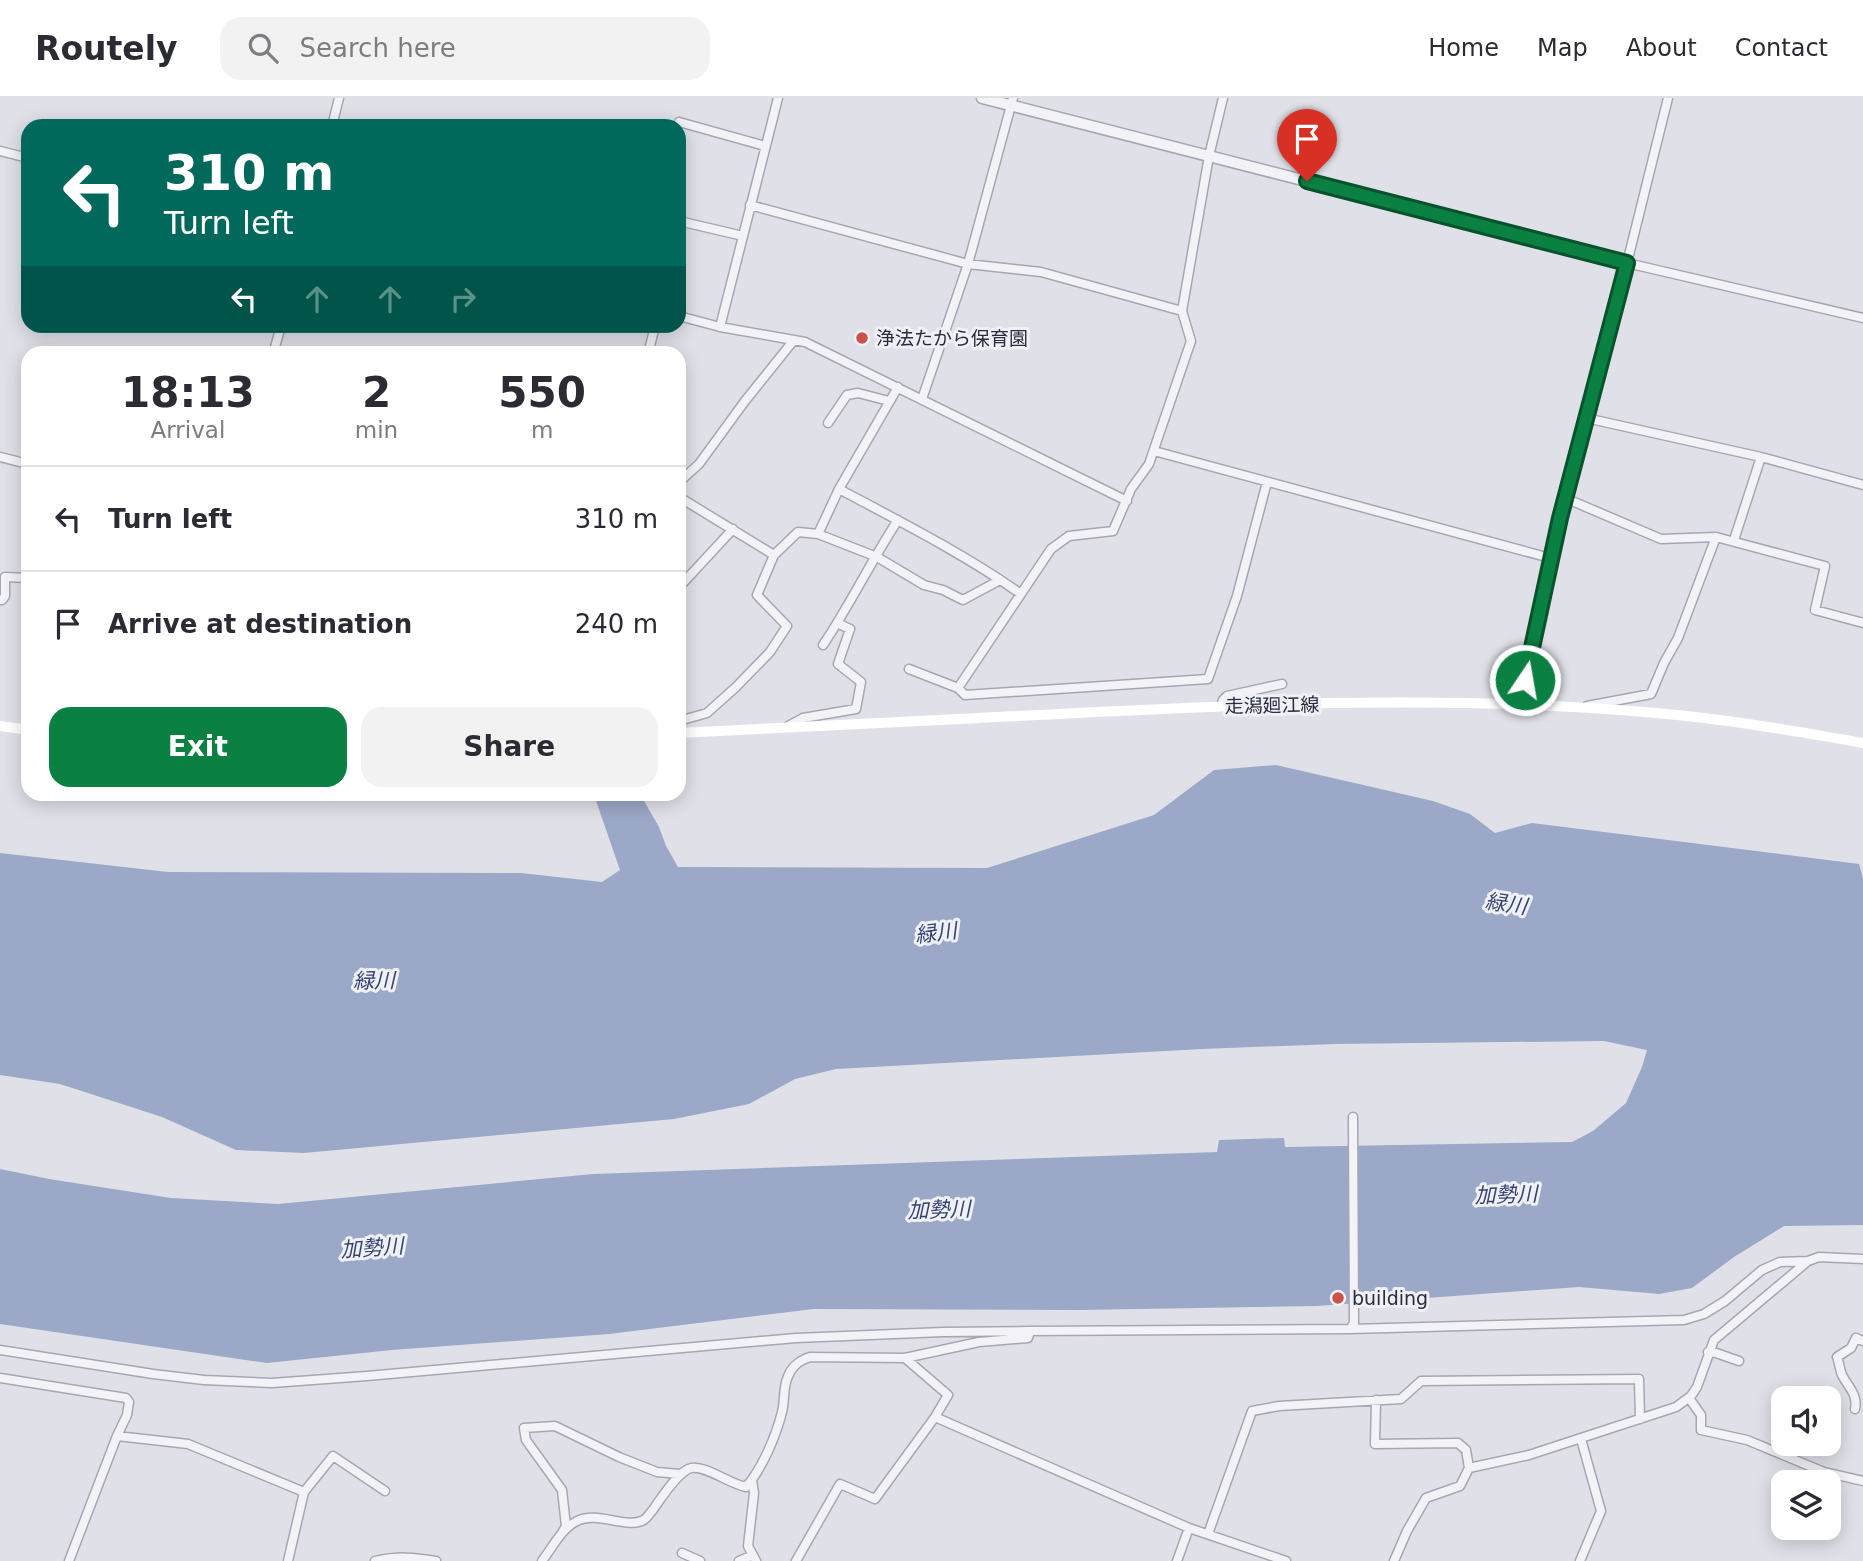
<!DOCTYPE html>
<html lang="en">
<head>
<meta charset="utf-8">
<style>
	:root { --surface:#fff; --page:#f2f2f3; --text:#2b2b33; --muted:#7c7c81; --line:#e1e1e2; --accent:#0b8043 }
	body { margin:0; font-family:"DejaVu Sans","Noto Sans JP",sans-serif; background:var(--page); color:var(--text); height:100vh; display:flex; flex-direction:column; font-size:26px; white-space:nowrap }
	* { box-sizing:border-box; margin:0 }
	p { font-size:23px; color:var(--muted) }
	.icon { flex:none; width:38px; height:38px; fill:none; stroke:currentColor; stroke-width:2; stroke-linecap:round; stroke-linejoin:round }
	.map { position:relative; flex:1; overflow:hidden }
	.details { position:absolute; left:21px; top:248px; width:665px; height:455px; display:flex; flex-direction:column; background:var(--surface); border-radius:21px; box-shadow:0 4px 18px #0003 }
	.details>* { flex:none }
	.top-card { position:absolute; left:21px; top:21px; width:665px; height:214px; border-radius:21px; box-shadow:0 4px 18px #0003; background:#00695c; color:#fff; overflow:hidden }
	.buttons { position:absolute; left:1771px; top:1288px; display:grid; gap:14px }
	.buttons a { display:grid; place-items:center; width:70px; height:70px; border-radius:14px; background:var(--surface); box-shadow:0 4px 18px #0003; font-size:35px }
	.pin { position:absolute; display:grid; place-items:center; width:60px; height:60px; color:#fff; margin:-72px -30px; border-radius:50% 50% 50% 0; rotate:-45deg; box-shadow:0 0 7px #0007 }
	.pin .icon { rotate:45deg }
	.me { position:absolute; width:77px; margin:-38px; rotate:12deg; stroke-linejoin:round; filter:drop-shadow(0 0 5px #0008) }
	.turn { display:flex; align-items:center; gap:24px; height:147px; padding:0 28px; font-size:32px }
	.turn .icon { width:91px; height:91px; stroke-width:2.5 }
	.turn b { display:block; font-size:49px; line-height:60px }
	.lanes { display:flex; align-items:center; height:66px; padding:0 28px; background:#0003; justify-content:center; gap:35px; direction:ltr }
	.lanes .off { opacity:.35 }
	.eta { display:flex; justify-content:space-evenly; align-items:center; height:119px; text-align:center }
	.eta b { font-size:42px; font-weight:800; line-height:49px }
	.cta { display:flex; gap:14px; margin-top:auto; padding:14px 28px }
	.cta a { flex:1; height:80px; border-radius:21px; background:var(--accent); color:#fff; font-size:28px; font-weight:800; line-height:80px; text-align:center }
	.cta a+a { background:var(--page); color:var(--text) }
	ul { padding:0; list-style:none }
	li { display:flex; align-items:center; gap:21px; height:105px; padding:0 28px; border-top:2px solid var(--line) }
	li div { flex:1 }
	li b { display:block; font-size:26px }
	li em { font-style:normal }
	header { display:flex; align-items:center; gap:42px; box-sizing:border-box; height:98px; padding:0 35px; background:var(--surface); border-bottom:2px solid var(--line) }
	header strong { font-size:33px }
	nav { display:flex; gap:38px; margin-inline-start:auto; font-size:24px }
	.search { width:490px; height:63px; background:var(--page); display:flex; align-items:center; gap:18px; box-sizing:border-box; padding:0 24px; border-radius:21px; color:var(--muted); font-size:26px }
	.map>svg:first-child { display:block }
	.water { fill:#9ca8c7 }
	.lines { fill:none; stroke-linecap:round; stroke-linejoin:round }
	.minor-casing { stroke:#a5a7b2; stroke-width:11 }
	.tertiary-casing { stroke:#a5a7b2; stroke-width:13 }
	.minor { stroke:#f3f3f7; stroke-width:8 }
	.tertiary { stroke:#f3f3f7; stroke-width:10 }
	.secondary { stroke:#fff; stroke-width:10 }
	.route-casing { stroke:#07532c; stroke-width:18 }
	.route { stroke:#0b8043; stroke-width:12 }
	.poi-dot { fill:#c95249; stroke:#eff1f6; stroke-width:2.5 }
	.labels { text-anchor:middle; stroke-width:6; stroke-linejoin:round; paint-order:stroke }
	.poi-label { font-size:19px; fill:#292c3f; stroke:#eff1f6; text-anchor:start }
	.street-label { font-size:19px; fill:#292c3f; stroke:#eff1f6 }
	.water-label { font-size:21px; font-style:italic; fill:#354372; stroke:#eff1f6 }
</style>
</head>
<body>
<header>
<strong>Routely</strong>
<div class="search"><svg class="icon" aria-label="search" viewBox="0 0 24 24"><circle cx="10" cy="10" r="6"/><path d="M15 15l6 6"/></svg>Search here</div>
<nav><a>Home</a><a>Map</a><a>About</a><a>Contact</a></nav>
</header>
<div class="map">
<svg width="1863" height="1463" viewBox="0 0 1863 1463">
	<rect width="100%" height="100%" fill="#e0e1e8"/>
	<path class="water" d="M1276 667 1433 703 1470 716 1495 735 1532 725 1859 766 1863 780V1127L1784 1128 1734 1159 1692 1190 1659 1196 1579 1189 1317 1208 1079 1212 814 1211 609 1236 392 1252 267 1265 0 1226V1071L49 1081 171 1100 278 1106 593 1076 1217 1054 1219 1042 1284 1040 1285 1049 1572 1044 1593 1033 1626 1005 1642 969 1647 952 1604 943 1335 946 1202 951 836 971 795 981 749 1006 674 1021 304 1055 236 1052 162 1019 60 986 0 977V755L168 774 521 775 602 784 620 772 594 697 640 696 659 729 666 748 678 769 987 770 1154 717 1214 672Z"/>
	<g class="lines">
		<g class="minor-casing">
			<path id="minor" d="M1223 0 1209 58 1182 213 1191 243 1149 366 1131 391 1113 433 1069 438 1051 451 958 590 965 597 1208 581 1237 498 1267 384
				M679 24 765 48
				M332 28 339 0
				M0 53 28 60
				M750 107 968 166 1041 174 1182 213
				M679 123 743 138
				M1627 165 1863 220
				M679 218 720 229 805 244 1127 403
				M720 229 778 0
				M273 256 281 228
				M648 256 655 228
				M922 301 968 166 1013 0
				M1586 320 1761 359 1863 387
				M828 325 847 297 858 295 889 303
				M1154 353 1550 460
				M0 359 28 366
				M679 384 699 366 745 303 794 242
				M839 391C901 424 964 456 1021 496
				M679 399 774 457
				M1565 400 1661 441 1716 439 1825 468 1815 512 1863 525
				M818 436 839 391 898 289
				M1734 442 1761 359
				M679 482 683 485 733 431
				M0 502H2L5 498V479L28 480
				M823 547C850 507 871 463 898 422
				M909 571 958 590
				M1520 606 1550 460 1565 400 1627 165 1668 0
				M1221 608 1223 602 1227 598 1282 586
				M1587 608 1651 596 1664 565 1678 540 1716 439
				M679 623 707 615 736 589 770 554 787 528 757 497 774 457 798 434 818 436 877 459 924 487 943 492 963 502 1000 482
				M788 628 803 620 856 611 861 584 838 566 850 531 837 525
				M1350 1231 1684 1222 1704 1216 1725 1203 1762 1172 1780 1164 1808 1163 1819 1159 1863 1161
				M0 1252 153 1276 204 1282 272 1285 367 1278 796 1240 943 1234 1030 1233
				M1708 1254 1716 1255 1739 1263
				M0 1280 126 1300 129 1304 127 1317 117 1338 69 1463
				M1689 1300 1701 1317V1332L1747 1342 1824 1374 1863 1383
				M1376 1302 1375 1346 1458 1345 1466 1352 1469 1370
				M1855 1311C1858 1296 1848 1289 1842 1277 1840 1272 1839 1264 1837 1259L1851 1250 1856 1240 1863 1243
				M935 1319 1189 1430 1286 1463
				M117 1338 188 1346 304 1394 288 1463
				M752 1382 754 1395 748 1448 756 1463
				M304 1394 333 1358 385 1393
				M562 1435 566 1428 562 1392 526 1342 524 1330 555 1328 619 1359 657 1374 680 1376
				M1208 1436 1252 1313 1279 1308 1401 1301 1421 1283 1639 1281 1640 1321
				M682 1455 700 1463
				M375 1463C397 1458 414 1459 436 1463
				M542 1463C552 1450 562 1430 577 1423 598 1412 629 1433 645 1421 648 1419 649 1416 652 1413 660 1402 678 1373 691 1370 705 1367 730 1386 746 1389 762 1371 776 1338 782 1314 785 1303 783 1291 787 1281 791 1269 798 1263 810 1259L905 1260 979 1244 1028 1240 1030 1233 1350 1231 1354 1225 1353 1019
				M739 1463 753 1457
				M796 1463 840 1386 875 1401 935 1319 948 1297 905 1260
				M1177 1463 1189 1430
				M1394 1463 1407 1433 1426 1400 1460 1388 1469 1370 1529 1357 1676 1309 1691 1298 1697 1289 1714 1242 1808 1163
				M1580 1463 1601 1413 1581 1341"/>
		</g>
		<g class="tertiary-casing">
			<path id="tertiary" d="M982 0 1627 165"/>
		</g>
		<use href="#minor" class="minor"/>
		<use href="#tertiary" class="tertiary"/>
		<path class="secondary" d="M0 628 28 632
			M679 635C772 630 866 626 959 621 1191 609 1424 594 1656 615 1726 621 1795 633 1863 645"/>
	</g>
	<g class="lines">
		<g class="route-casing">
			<path id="route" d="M1307 83 1627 165 1560 420 1525 582"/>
		</g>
		<use href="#route" class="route"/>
	</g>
	<g class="poi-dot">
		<circle cx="862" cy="240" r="7"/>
		<circle cx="1338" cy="1200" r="7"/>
	</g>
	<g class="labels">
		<g class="poi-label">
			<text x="876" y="247">浄法たから保育園</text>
			<text x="1352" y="1207">building</text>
		</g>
		<g class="street-label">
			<text transform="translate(1272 607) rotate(-1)" y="7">走潟廻江線</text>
		</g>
		<g class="water-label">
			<text transform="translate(1506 806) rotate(8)" y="7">緑川</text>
			<text transform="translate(936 835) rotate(-7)" y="7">緑川</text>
			<text transform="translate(374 883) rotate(-1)" y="7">緑川</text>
			<text transform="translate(1506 1097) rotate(-2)" y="7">加勢川</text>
			<text transform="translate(939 1112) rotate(-2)" y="7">加勢川</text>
			<text transform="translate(372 1150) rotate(-4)" y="7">加勢川</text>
		</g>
	</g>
</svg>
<div class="buttons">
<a><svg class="icon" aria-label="sound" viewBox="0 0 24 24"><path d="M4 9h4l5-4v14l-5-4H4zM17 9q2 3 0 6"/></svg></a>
<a><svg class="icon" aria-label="layers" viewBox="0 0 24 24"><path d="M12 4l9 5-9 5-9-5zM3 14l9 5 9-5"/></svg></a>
</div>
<div class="pin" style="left:1307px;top:83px;background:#d93025"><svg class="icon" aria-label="arrive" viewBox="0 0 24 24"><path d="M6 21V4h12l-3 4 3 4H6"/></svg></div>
<svg class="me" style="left:1525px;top:582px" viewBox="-20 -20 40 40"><circle r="17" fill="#0b8043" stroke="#fff" stroke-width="3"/><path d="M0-11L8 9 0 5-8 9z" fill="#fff"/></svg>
<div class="top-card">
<div class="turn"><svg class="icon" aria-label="left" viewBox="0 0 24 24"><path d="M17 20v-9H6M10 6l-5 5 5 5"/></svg><div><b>310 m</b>Turn left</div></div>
<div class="lanes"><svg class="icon" aria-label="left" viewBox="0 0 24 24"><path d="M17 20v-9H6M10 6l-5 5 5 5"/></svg><svg class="icon off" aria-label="ahead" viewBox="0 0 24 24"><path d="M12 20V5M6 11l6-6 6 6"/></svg><svg class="icon off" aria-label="ahead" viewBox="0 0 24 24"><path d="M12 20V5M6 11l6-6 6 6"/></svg><svg class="icon off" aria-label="right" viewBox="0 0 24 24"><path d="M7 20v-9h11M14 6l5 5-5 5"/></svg></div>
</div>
<section class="details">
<div class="eta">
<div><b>18:13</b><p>Arrival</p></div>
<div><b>2</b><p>min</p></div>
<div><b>550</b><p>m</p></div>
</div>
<ul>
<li><svg class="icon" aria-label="left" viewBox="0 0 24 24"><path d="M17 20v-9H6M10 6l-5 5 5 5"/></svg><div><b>Turn left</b></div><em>310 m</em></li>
<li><svg class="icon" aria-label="arrive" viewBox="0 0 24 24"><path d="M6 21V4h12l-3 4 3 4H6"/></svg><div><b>Arrive at destination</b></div><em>240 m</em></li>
</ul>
<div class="cta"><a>Exit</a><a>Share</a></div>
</section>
</div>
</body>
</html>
